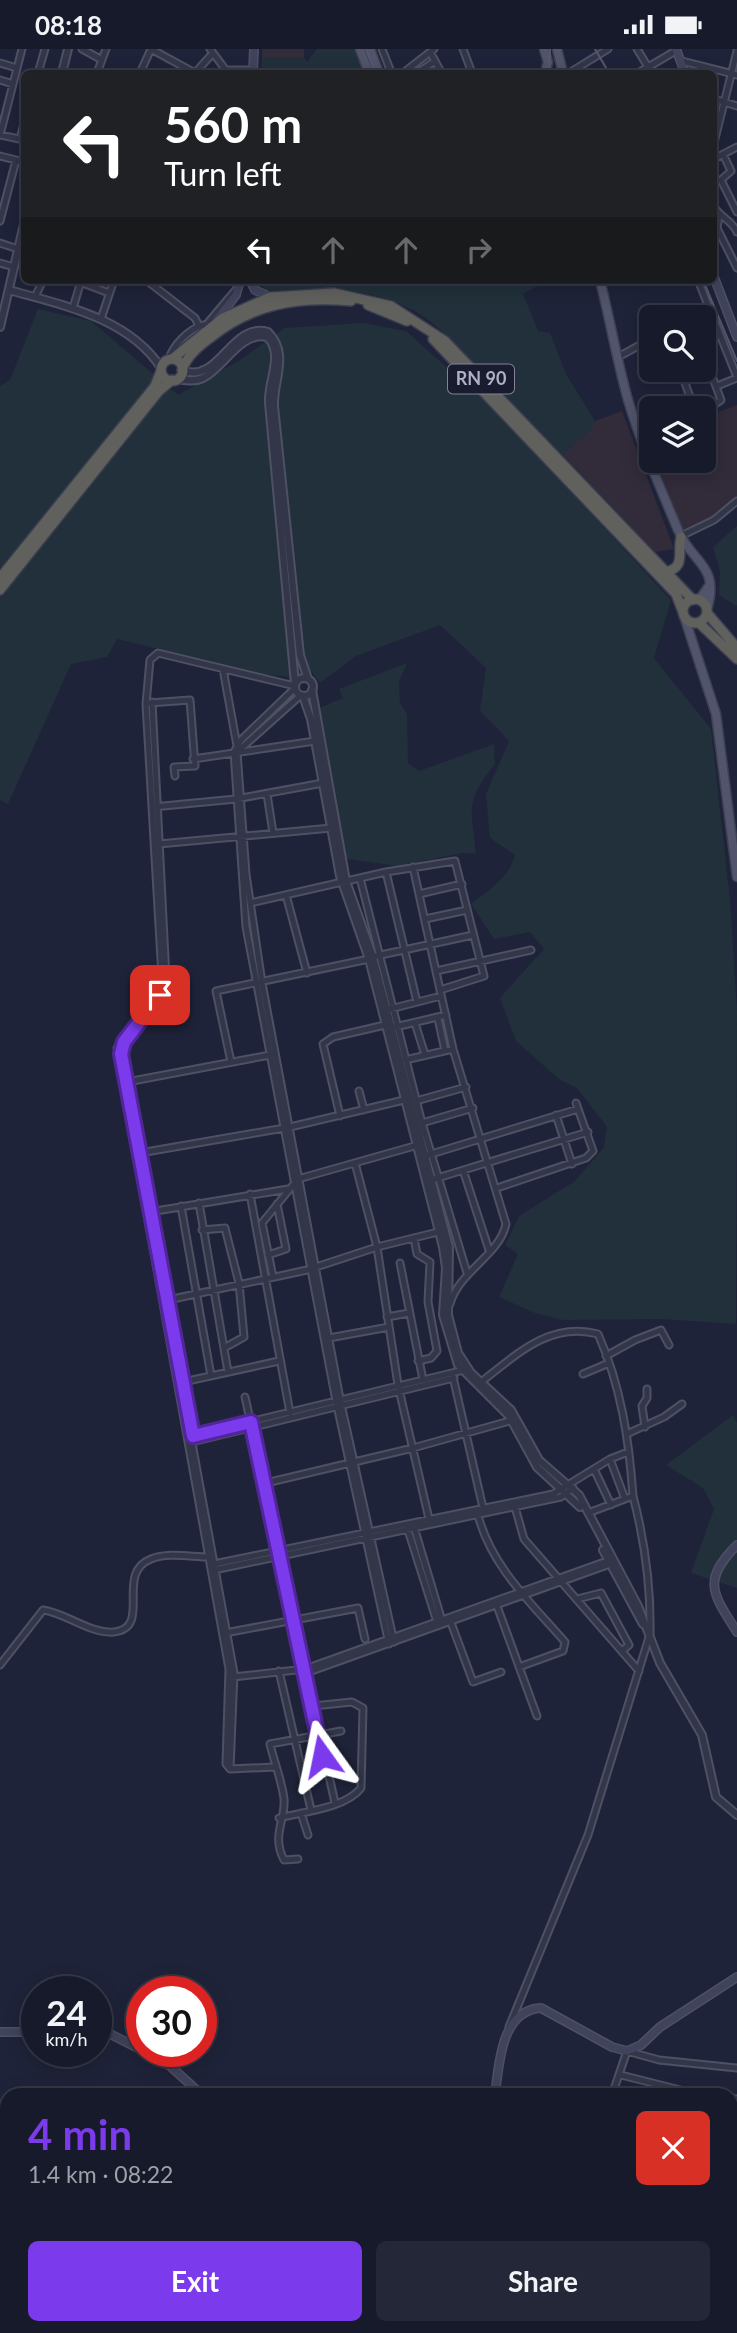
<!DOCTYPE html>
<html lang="en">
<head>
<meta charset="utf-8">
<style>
	:root { --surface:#171a2b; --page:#242737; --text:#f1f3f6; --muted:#9ea1a9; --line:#363847; --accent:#7c3aed }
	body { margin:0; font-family:Lato,sans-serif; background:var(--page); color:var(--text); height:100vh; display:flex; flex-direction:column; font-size:26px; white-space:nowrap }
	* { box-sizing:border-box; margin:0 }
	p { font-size:23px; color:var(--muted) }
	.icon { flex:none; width:38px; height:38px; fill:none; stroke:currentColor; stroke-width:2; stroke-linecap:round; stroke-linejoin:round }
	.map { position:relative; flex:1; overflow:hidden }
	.details { position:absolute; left:0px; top:2039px; width:738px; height:247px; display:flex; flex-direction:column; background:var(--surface); border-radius:21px 21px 0 0; box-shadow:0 4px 18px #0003,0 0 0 2px var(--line) }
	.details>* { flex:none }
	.top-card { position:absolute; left:21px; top:21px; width:696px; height:214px; border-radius:10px; box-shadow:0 4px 18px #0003,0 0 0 2px var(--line); background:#202124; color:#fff; overflow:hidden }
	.fabs { position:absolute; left:639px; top:256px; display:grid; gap:14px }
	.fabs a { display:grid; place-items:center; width:77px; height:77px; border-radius:10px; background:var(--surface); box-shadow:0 4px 18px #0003,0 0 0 2px var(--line); font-size:35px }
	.speed { position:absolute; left:21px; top:1927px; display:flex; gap:14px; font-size:35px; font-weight:700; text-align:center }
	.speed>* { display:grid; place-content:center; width:91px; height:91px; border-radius:50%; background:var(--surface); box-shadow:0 4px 18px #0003,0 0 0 2px var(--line); line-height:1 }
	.speed small { font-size:18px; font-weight:400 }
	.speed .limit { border:10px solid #d22; background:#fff; color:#111 }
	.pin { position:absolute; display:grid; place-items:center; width:60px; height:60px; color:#fff; margin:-30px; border-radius:14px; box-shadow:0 4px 10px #0006 }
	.me { position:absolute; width:77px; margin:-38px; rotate:348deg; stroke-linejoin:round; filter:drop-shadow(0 0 5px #0008) }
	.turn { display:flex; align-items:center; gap:24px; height:147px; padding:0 28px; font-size:32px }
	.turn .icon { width:91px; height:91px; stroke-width:2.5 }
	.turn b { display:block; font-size:49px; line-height:60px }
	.lanes { display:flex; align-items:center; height:66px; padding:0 28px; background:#0003; justify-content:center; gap:35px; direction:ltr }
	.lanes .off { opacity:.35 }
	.round { display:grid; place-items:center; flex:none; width:74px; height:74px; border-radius:10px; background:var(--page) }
	.summary { display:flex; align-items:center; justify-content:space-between; height:119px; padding:0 28px }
	h1 { font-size:42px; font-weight:700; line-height:52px; color:var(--accent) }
	.primary-button { display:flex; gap:14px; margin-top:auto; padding:14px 28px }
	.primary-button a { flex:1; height:80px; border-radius:10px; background:var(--accent); color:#fff; font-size:28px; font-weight:700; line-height:80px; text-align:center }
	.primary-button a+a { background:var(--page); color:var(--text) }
	.status { display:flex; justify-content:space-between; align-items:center; height:49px; padding:0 35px; background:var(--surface); direction:ltr }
	.status svg { height:19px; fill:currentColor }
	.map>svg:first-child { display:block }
	.medical { fill:#322b3a }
	.green { fill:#21303a }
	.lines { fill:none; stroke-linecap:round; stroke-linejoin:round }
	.minor-casing { stroke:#4e5064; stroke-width:9 }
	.tertiary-casing { stroke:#4e5064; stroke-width:10 }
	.secondary-casing { stroke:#4e5064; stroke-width:10 }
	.primary-casing { stroke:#3d3f53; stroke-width:11 }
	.trunk-casing { stroke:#3b3d51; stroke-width:12 }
	.minor { stroke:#333649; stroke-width:5 }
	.tertiary { stroke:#333649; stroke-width:6 }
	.secondary { stroke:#41435d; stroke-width:7 }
	.primary { stroke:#51546a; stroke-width:8 }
	.trunk { stroke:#60605d; stroke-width:9 }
	.tram { stroke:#555871; stroke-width:2 }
	.route-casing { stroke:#51269a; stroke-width:18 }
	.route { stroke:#7c3aed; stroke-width:12 }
	.labels { text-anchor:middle; stroke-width:5; stroke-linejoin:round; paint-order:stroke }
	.shield { fill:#191b2e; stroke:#818398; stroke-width:2 }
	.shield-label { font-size:18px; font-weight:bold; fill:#adb0c6 }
</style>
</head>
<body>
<div class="status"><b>08:18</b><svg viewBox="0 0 49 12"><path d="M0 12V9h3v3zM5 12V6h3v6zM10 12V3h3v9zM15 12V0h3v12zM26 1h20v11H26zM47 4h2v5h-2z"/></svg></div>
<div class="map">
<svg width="737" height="2284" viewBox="0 0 737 2284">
	<rect width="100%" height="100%" fill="#1f2339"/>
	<path class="medical" d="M262 0H304V8H262Z
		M737 356V448L710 472 682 481 657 415 652 411H704L705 368Z
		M622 362 674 500 655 503 563 406 595 372Z"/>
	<path class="green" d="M317 0H357L365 24H261L262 8H304L307 13Z
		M256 231H548L523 245 538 282 550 284 566 325 595 372 593 378 563 406C538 383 514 360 491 335 469 311 450 286 423 267 379 238 317 237 267 242Z
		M38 260 91 272 178 346 240 311 285 279 363 274 406 282 498 364 671 551 654 609 711 680 730 851 737 962 736 1275 663 1270 563 1271 535 1264 499 1248 518 1205 505 1196 519 1167 575 1132 604 1098 607 1078 577 1039 560 1031 516 992 500 949 544 900 530 883 494 890 471 855C489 841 509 829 515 806L490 789 486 745 509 692 480 662 486 619 440 576 356 607 320 634 311 622 288 628 265 625 117 590 107 608 71 615 8 755 0 751V337L10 331Z
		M737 477V556L736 557 719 546 720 522 713 498Z
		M407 614 399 633 400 654 407 665 408 714 419 722 494 695 495 715C465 752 471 760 476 805L463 804 398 817 347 810 319 659 343 649 339 640Z
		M733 1366 737 1374V1539L691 1524 714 1460 703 1439 666 1416Z"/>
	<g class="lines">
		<g class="minor-casing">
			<path id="minor" d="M82 0 102 11
				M151 0 195 24
				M210 0 228 24
				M382 0 391 23 395 24
				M463 0 472 24
				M637 0 648 18
				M430 3 441 23
				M682 12 737 26
				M0 14 17 19
				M226 21H253
				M38 24 45 0
				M97 24 106 0
				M140 24 151 0
				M195 24 213 4
				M403 24 434 0
				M417 24 435 12
				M569 24 608 0
				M638 24 677 1
				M0 31 13 35
				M714 50 737 57
				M0 86 22 0
				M0 86 24 91
				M20 90 24 74
				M714 94 737 2
				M723 105 731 122 721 131 737 163
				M0 107 24 113
				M714 110 737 98
				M714 157C720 169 731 170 737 183
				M719 167 717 179 737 219
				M0 172 16 111
				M0 194 18 200
				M0 214 14 218
				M146 231 195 269 199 277
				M698 231 737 328
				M80 233 109 244
				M35 248 43 231
				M73 259 81 232
				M101 270 114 231
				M206 276 239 237
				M704 305 721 351 704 363
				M618 308 651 290
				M169 310C173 296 189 280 203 276L212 278
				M680 320 694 359
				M717 337 737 329
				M681 487 714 471 737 452
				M223 620 237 697
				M295 639 241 691 234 703 246 878 336 1352 389 1595
				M301 646 237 703 246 825 262 934 341 1355 394 1593
				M152 653 166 929C160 958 122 976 121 1005L234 1624 230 1720
				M149 654 190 651 195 717 174 718 175 727
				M193 710 315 692
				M267 745 273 784
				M153 758 236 750 323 734
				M159 795 331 779
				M413 818 453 1000 506 1175C499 1207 459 1222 450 1255
				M386 823 417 953
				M360 829 422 1074 467 1224
				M419 845 462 835
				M286 846 307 924
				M250 854 386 823 455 812 484 927 440 941
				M425 870 467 861
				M376 907 473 886
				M436 922 531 901
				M390 960 441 947
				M438 969 445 1002
				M415 974 425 1006
				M395 978 446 966
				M405 1011 453 1000
				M231 1013 216 942 369 910
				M127 1033 270 1006
				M359 1042 364 1061
				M416 1052 466 1038
				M556 1066 572 1115
				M340 1067 323 995 333 988 385 976
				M422 1074 473 1059
				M140 1104 290 1078 404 1051
				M428 1106 578 1060
				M355 1114 377 1198 398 1336 429 1470
				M463 1121 489 1201
				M434 1130 588 1083
				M497 1139 586 1109 593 1102 576 1054
				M250 1145 290 1364
				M199 1154 228 1323
				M181 1157 211 1327
				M150 1163 288 1140
				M202 1181 225 1179 239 1234 244 1288 224 1299
				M414 1189 417 1205 430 1213 428 1253 437 1302 431 1309 418 1312
				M268 1206 286 1200 277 1155
				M400 1214 423 1331
				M273 1228 262 1174 298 1130 418 1096
				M168 1251 307 1221 377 1198 442 1182
				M387 1268 409 1264
				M329 1289 389 1278
				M606 1307 635 1291 661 1281 669 1296
				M583 1325 609 1314
				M453 1328 483 1459
				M183 1333 279 1312
				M481 1333C516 1306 550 1272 598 1285 621 1337 629 1390 633 1447
				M245 1348 335 1754
				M645 1378 642 1357 647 1349V1340
				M629 1384 664 1368 682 1355
				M191 1387 464 1321
				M192 1393 454 1329
				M610 1410 625 1450
				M594 1420 611 1456
				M266 1434 413 1399 513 1371
				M515 1458 524 1490 639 1622
				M478 1466C491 1517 531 1554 565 1593L563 1602 519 1618
				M407 1478 438 1576
				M414 1478 442 1572
				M214 1515 553 1445 610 1410 628 1403
				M214 1521 561 1448 573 1439
				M577 1550 601 1544 629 1596 622 1602
				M497 1557 537 1667
				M450 1571 473 1633 501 1623
				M225 1584 358 1559 365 1590
				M0 1616 43 1561C66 1564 90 1585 114 1583 153 1579 114 1524 151 1510 168 1503 191 1508 209 1508
				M279 1622 311 1761
				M306 1624 613 1514
				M233 1628 305 1620 610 1511
				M275 1718 230 1720 226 1715 229 1620 117 999 156 943 162 928 146 655 150 611 158 604 295 637
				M301 1764 308 1786
				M279 1769C302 1763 346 1759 361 1739L363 1659 352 1653 313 1657
				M298 1810 284 1811C271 1786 286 1771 284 1750 282 1732 274 1713 270 1695L341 1682
				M509 1978 588 1786 650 1585C651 1538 645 1493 633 1447L588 1464
				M621 2026 700 2046
				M612 2046 627 2002 659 2011 737 2019
				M732 2049 737 2050
				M732 2081 737 2082
				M732 2114 737 2090
				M732 2130V2140
				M732 2167 737 2170
				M732 2231 737 2225
				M485 2278V2284
				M506 2278V2284
				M525 2278V2284
				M548 2278V2284
				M471 2284 473 2278
				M694 2284 698 2278"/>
		</g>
		<g class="tertiary-casing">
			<path id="tertiary" d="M62 24 68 0
				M9 241C62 256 129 269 161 319
				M0 278 24 175
				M182 321C219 337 231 272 268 283 290 305 273 331 274 357L300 606 308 630
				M176 330C185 331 195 333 203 329 224 319 240 282 267 288 285 304 267 334 269 354L295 635
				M295 638a9 9 0 1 1 18 0a9 9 0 1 1-18 0Z
				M312 641 346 832 373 908 449 1198 448 1266 458 1304 471 1324 511 1361 539 1411 579 1446 638 1557 660 1614 702 1686 716 1748 737 1766
				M303 647 311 670 340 827 369 910 443 1198 446 1219 443 1266 458 1316 509 1367 537 1418 580 1458
				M603 1501 643 1575"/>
		</g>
		<g class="secondary-casing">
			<path id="secondary" d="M676 0 685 24
				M253 24 254 0
				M714 228 737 288
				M250 231 255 241 270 248
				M216 272 236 246 240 231
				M737 1496C701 1532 713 1545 737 1583
				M0 1983H37
				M96 1983 110 1985 142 2001
				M144 2002 169 2016 202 2046
				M495 2046C499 2015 501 1961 541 1959L612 1998 627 2002 641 1996 660 1978 737 1928"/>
		</g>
		<g class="primary-casing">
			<path id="primary" d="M360 0 369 24
				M370 0 379 24
				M544 0 548 13 545 24
				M557 0 563 24
				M600 231C610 271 617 312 628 351 641 395 660 438 678 481 693 516 720 515 707 561
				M699 551 709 537
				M684 567 716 665 737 828"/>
		</g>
		<g class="trunk-casing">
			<path id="trunk" d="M368 256 407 272
				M433 290 676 545 683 563
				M172 310 223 269 270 248 334 244 391 257 445 292 693 551
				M161 321a11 11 0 1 1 22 0a11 11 0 1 1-22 0Z
				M182 321C187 307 198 298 210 289 252 255 298 247 351 252
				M664 523C687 520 677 502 681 488
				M0 529 155 337 161 322
				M0 541 159 342 172 331
				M683 562a12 12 0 1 1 24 0a12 12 0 1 1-24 0Z
				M707 564 737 599
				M699 574 737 610"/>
		</g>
		<use href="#minor" class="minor"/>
		<use href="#tertiary" class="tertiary"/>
		<use href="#secondary" class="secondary"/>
		<use href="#primary" class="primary"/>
		<use href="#trunk" class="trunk"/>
		<path class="tram" d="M366 0 375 24
			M595 0 609 24
			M549 24 550 0
			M703 231 737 312"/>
	</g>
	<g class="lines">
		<g class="route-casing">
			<path id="route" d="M160 946 124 993 121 1005 193 1387 251 1373 322 1707"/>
		</g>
		<use href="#route" class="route"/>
	</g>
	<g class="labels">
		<rect class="shield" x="448" y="315.5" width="66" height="29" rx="5"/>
		<g class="shield-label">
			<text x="481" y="336">RN 90</text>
		</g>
	</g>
</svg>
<div class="fabs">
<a><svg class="icon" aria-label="search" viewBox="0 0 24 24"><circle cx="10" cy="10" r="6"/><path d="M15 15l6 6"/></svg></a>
<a><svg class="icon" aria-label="layers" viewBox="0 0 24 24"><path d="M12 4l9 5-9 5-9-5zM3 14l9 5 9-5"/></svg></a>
</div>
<div class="speed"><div>24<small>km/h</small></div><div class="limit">30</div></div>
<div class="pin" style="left:160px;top:946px;background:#d93025"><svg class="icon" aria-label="arrive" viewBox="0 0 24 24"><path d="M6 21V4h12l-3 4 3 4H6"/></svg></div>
<svg class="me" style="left:322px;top:1707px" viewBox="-20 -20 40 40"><path d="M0-17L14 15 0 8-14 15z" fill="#7c3aed" stroke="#fff" stroke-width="4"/></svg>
<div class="top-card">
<div class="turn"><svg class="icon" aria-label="left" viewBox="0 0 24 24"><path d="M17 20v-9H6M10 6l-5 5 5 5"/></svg><div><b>560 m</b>Turn left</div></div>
<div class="lanes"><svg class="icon" aria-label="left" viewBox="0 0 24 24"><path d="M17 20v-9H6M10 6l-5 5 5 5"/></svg><svg class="icon off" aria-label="ahead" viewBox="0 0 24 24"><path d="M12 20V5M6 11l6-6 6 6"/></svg><svg class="icon off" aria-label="ahead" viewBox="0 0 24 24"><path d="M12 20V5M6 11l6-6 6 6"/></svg><svg class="icon off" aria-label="right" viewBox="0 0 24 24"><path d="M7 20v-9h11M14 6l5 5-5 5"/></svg></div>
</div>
<section class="details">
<div class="summary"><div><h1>4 min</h1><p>1.4 km · 08:22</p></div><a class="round" style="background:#d93025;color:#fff"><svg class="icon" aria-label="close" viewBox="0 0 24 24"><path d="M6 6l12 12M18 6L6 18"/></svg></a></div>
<div class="primary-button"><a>Exit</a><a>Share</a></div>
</section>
</div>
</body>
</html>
